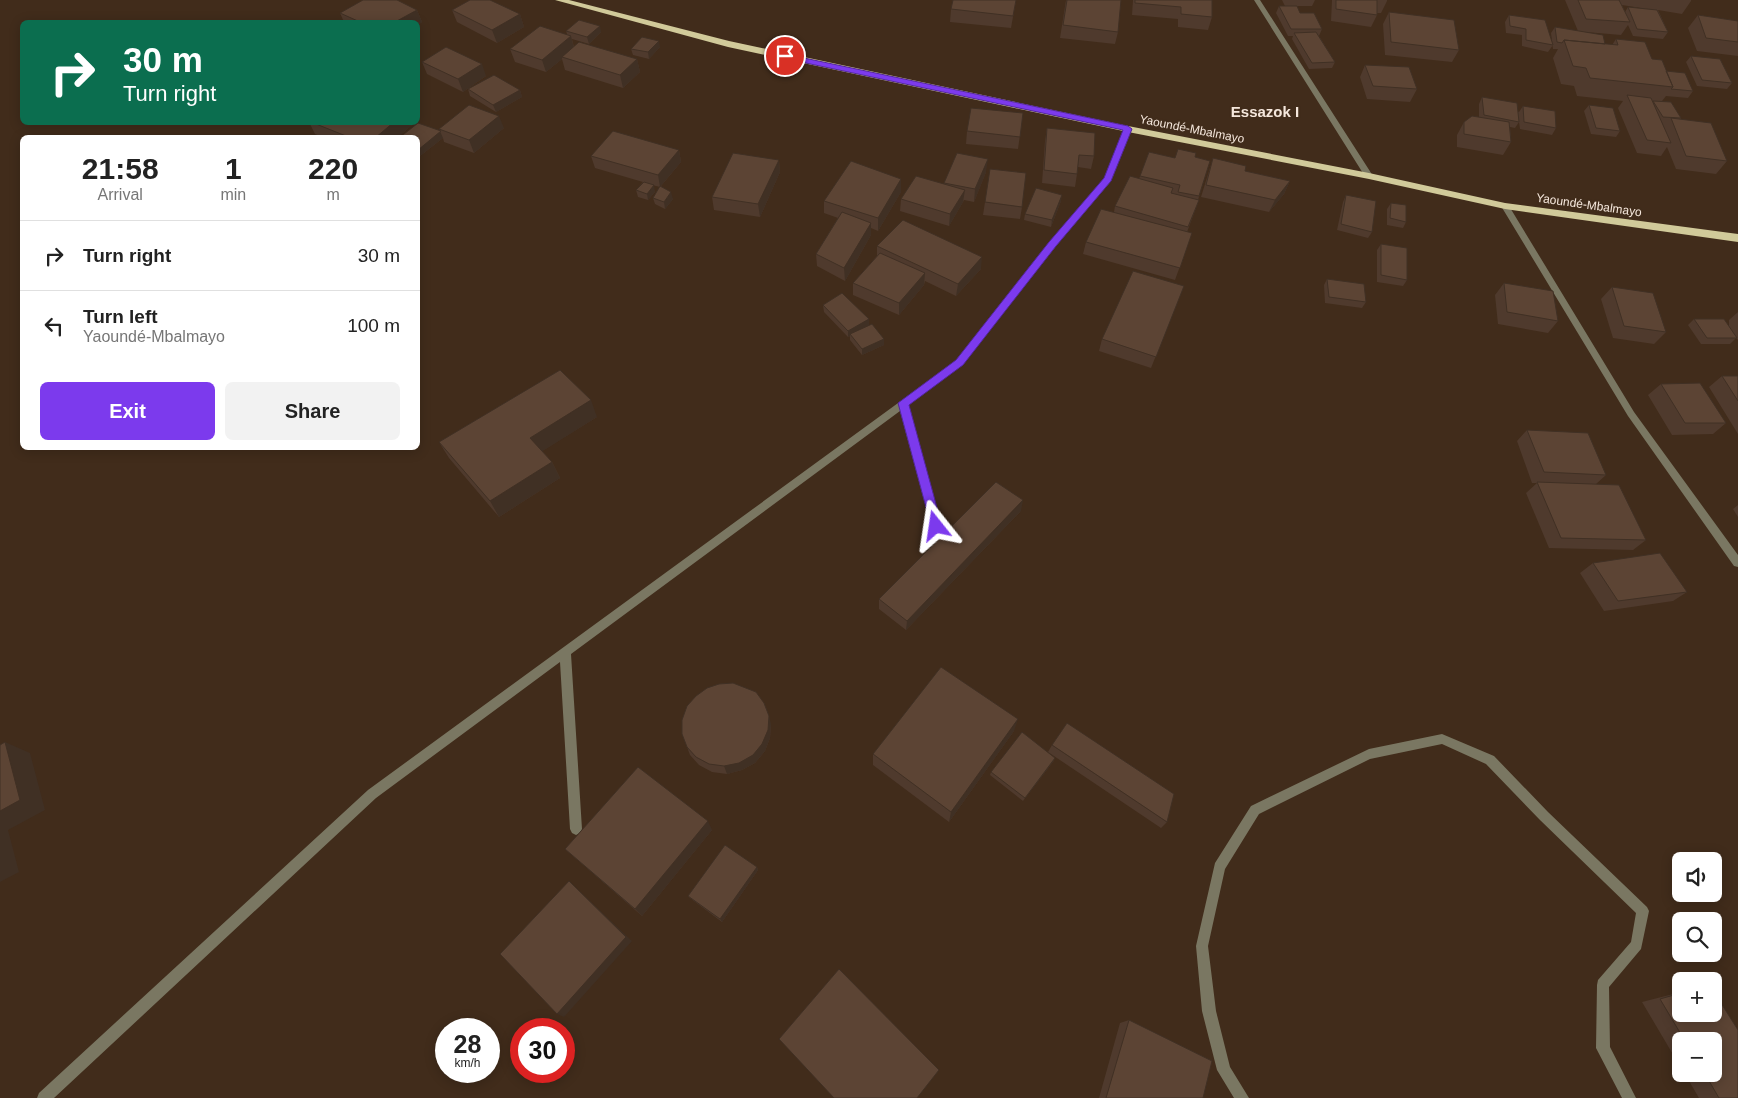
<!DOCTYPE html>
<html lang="en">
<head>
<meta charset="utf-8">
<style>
	:root { --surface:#fff; --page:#f2f2f2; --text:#222; --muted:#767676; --line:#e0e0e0; --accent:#7c3aed }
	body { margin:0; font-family:Arial,sans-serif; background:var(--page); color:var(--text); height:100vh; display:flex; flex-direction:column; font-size:19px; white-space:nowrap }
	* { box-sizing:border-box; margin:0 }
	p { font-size:16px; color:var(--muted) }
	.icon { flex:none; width:28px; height:28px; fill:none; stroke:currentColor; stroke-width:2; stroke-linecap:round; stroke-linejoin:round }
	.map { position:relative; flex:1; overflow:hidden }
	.panel { position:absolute; left:20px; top:135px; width:400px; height:315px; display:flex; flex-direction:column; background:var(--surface); border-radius:8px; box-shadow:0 2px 12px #0003 }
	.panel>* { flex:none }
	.hud { position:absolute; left:20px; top:20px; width:400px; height:105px; border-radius:8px; box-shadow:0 2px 12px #0003; background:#0b6e4f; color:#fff; overflow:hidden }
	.controls { position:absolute; left:1672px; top:852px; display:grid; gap:10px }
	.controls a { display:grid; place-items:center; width:50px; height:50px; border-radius:8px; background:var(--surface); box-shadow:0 2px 12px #0003; font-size:25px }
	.speed { position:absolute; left:435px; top:1018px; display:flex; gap:10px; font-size:25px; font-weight:700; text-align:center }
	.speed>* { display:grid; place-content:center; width:65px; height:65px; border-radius:50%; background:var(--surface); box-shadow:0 2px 12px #0003; line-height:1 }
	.speed small { font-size:12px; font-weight:400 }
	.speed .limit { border:8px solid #d22; background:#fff; color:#111 }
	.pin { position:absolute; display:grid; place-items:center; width:42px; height:42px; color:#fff; margin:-21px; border:2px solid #fff; border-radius:50%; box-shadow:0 1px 5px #0007 }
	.me { position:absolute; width:55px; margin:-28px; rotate:345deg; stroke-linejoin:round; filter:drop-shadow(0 0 4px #0008) }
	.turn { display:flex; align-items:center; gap:18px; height:105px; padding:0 20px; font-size:22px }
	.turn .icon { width:65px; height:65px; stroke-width:2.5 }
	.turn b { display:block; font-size:35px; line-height:42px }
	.eta { display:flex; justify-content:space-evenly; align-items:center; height:85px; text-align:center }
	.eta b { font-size:30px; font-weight:700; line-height:35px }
	.primary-button { display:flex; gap:10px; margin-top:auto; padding:10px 20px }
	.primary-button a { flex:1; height:58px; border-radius:8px; background:var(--accent); color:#fff; font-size:20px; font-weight:700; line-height:58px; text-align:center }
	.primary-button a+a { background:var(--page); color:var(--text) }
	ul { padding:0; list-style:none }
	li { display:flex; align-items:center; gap:15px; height:70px; padding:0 20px; border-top:1px solid var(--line) }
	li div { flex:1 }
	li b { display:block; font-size:19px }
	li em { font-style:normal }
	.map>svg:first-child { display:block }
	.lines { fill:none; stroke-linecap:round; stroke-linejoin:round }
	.minor { fill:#7a7762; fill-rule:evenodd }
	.tertiary { fill:#7a7762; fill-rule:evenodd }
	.trunk { fill:#d1ca9a; fill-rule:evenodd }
	.wall { fill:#4f3a2d; fill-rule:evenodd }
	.shaded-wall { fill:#403024 }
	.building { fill:#5c4434; stroke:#403024 }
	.route { fill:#7c3aed; stroke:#51269a }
	.labels { text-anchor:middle; stroke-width:4; stroke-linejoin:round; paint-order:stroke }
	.far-street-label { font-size:12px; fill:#f5e7dc; stroke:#412c1b }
	.far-quarter-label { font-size:15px; font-weight:bold; fill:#f5e7dc; stroke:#412c1b }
</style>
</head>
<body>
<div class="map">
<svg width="1738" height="1098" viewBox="0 0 1738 1098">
	<rect width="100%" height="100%" fill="#412c1b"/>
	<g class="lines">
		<path class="minor" d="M1125 127 1132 129 1111 181 1056 246 963 364 908 405 941 526 939 529H933L931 526 900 411 571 654 582 829 580 833 576 835 572 833 570 829 560 662 376 798 54 1098H37L39 1093 368 790 957 360 1050 242 1105 178Z
			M1442 734 1494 756 1548 812 1647 907 1649 911 1641 949 1609 987 1610 1047 1636 1098H1622L1596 1048 1597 985 1598 980 1631 942 1636 913 1540 820 1486 764 1442 744 1370 759 1259 814 1225 869 1208 946 1216 1011 1230 1067 1249 1098H1234L1217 1070 1202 1011 1196 946 1215 863 1251 806 1369 749Z"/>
		<path class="tertiary" d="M1254 0H1260L1373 176 1372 178H1366Z
			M1505 203 1509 206 1634 412 1738 555V567L1734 566 1628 416 1501 206Z"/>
		<path class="trunk" d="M555 0H569L729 41 1128 126 1369 173 1505 203 1738 234V242L1505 209 1369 179 1128 132 728 47Z"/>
	</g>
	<path class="wall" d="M1016 0 1011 28 950 22 951 9Z
		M1066 0 1118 32 1115 44 1060 38Z
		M1133 0H1212V17L1208 30 1178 27V19L1132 15Z
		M1282 0H1315L1312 6H1285Z
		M1332 0H1387V1L1381 13H1377V15L1371 27 1331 21Z
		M1565 0H1691V1L1682 14 1658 10 1668 32 1663 39 1633 36 1628 25 1621 35 1586 32 1605 44 1612 45 1616 39 1652 59 1666 71 1693 91 1688 98 1666 96 1662 101 1681 118V119L1727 161 1716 174 1676 169 1667 147 1661 156 1637 153 1618 108 1623 101 1577 96 1574 86 1561 84 1553 58 1558 49H1553L1551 33 1555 27 1578 31ZM1622 5 1647 9 1628 7 1625 12Z
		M1279 6 1300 13 1322 29 1319 36 1335 62 1332 68 1309 69 1292 39 1293 36H1288L1276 13Z
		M417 10 422 22 418 25V22H344L340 13Z
		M452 10 520 14 524 27 497 43 457 22Z
		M1389 12 1459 50 1452 62 1385 55 1383 24Z
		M1509 15 1553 45 1548 52 1522 46V35L1506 33 1505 22Z
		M1698 15 1738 21V56L1697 51 1688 28Z
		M566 31 601 32 589 44 572 39 574 47 637 59 640 72 623 88 565 70 562 59 546 72 515 62 510 49 567 34Z
		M660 47 649 59 633 55 631 49Z
		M1691 56 1732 83 1727 89 1697 86 1686 62Z
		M422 62 486 76 463 92 427 74Z
		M1365 65 1417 89 1410 102 1367 99 1360 77Z
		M468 89 520 90 522 97 496 112 470 96Z
		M1482 97 1519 112 1523 106 1556 128 1552 135 1520 129 1519 122 1515 128 1510 127 1511 142 1503 155 1457 147V135L1464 122 1479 117V104Z
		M1589 105 1620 131 1616 137 1591 134 1584 111Z
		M1023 113 1018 149 966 144 967 131Z
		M309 122H412L413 124 397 138H324L315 134Z
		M504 128 474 153 444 142 443 138 420 156 418 155V138L440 130 439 129Z
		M1047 128 1094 156 1091 169 1078 167 1077 174 1075 187 1042 183 1045 141Z
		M679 150 681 162 661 186 673 199 665 209 655 204 653 198 660 187 652 185 655 192 648 200 638 197 636 190 643 182 595 168 591 156Z
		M1149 152 1175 158 1195 157 1210 161 1198 200H1199L1187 232 1192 233 1175 280 1083 254 1086 242 1114 212 1115 206 1139 179Z
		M1213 158 1245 171 1290 181 1284 194 1269 212 1201 197Z
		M779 160 780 172 760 217 714 210 712 197Z
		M986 172 974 202 964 200 963 202 949 226 900 211 901 199 944 184V183Z
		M901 192 878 231 871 228V235L845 281 817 266 816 254 838 218 824 213V201Z
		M1346 195 1372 232 1368 238 1337 230 1343 202Z
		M1061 201 1051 227 1024 220 1025 214Z
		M985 202 1022 207 1020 219 983 215Z
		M1391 203 1406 222 1403 228 1387 225V209Z
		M1381 244 1407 280 1403 286 1377 282V250Z
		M877 246 981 269 956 296 925 281 924 285 899 315 853 295V283L877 256Z
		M1327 279 1366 302 1362 308 1325 303 1324 285Z
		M1504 283 1558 321 1548 333 1498 324 1495 295Z
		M1184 286 1151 368 1099 351 1102 339Z
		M1612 287 1666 332 1654 344 1613 338 1601 299Z
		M823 305 869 325 865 328 884 345 862 355 850 340V336L848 337 824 312Z
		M1738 312V340L1736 338 1730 344H1701L1688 325 1694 319 1729 326V320Z
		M1722 376H1738V434L1709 387Z
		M1661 384 1726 423 1713 434 1672 435 1648 395Z
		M597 417 542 451 552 462 560 478 499 517 449 458 439 442Z
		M1527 430 1606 475 1596 484 1646 540 1633 550 1549 548 1526 493 1537 483H1532L1517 441Z
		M1738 505V517L1733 509Z
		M1021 511 906 630 879 609V599Z
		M1593 563 1687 592 1673 601 1604 611 1580 573Z
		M771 724 770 738 765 751 755 763 742 770 727 774 712 772 699 765 690 755 687 747Z
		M1014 731 949 822 873 765V754Z
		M1052 745 1167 822 1161 828 1048 752Z
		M1055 758 1053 762 1023 801 990 775 991 772Z
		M712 830 642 916 565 849Z
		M757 867 758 870 722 922 690 898 688 896Z
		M1681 992V1014H1714V992L1738 1030V1098H1699L1685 1074H1714V1041H1681V1068L1642 1002Z
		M1129 1020 1203 1098H1099L1120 1023Z"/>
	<path class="shaded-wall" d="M417 10 422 22 418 25V22H395Z
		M520 14 524 27 497 43 492 30Z
		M600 26 601 32 589 44 587 37Z
		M571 36 574 48 562 57V59L546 72 542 60Z
		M659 41 660 47 649 59 648 52Z
		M637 59 640 72 623 88 620 75Z
		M482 64 486 76 463 92 458 79Z
		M520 90 522 97 496 112 493 105Z
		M499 116 504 128 474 153 469 140Z
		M394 122H412L413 124 397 138H375Z
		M440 131 443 138 420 156 418 150Z
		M679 150 681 162 660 187 658 175Z
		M988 159 986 172 974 202 975 189Z
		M779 160 780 172 760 217 758 204Z
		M901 179V192L878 231V218Z
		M1290 181 1284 194 1269 212 1275 200Z
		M654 185 655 192 648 200 647 194Z
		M965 190 963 202 949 226 950 214Z
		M671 192 673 199 665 209 664 202Z
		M1062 195 1061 201 1051 227 1052 220Z
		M871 223V235L845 281 844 268Z
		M982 257 981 269 956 296 958 284Z
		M925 273 924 285 899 315V303Z
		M869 319V325L851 335 850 334V336L848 337V331Z
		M884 339V345L862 355V349Z
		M591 400 597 417 538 454 530 438Z
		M552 462 560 478 499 517 490 501Z
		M1023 500 1021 511 906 630 907 621Z
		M769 716 771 724 770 738 765 751 755 763 742 770 727 774 724 766Z
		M1018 719 1014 731 949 822 951 812Z
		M5 742 30 753 45 810 8 830 19 872 0 882V811Z
		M1055 758 1053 762 1023 801 1025 798Z
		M708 821 712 830 642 916 635 909Z
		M757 867 758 870 722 922 720 919Z
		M569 881 632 941 564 1017 557 1014Z"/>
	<path class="building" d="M363 0H397L417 10 395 22H360L340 13Z
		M470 0H490L520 14 492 30 452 10Z
		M953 0H1016L1013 16 951 9Z
		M1067 0H1121L1118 32 1063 25Z
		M1135 0H1212V17L1181 14V7L1135 3Z
		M1336 0H1377V15L1336 9Z
		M1578 0H1619L1630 22 1586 19Z
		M1279 6H1297L1300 13H1314L1322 29H1291Z
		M1628 7 1657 10 1668 32 1637 29Z
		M1389 12 1454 20 1459 50 1391 42Z
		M1509 15 1545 20 1553 45 1526 40V29L1510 26Z
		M1698 15 1738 21V42L1706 38Z
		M579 20 600 26 587 37 566 31Z
		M540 26 571 36 542 60 510 49Z
		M1555 27 1603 35 1605 44 1564 40 1562 43 1557 42Z
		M1316 32 1335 62 1312 63 1294 33Z
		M642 37 659 41 648 52 631 49Z
		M1616 39 1645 42 1652 59 1662 60 1673 87 1590 78 1586 68 1573 66 1564 40 1618 45Z
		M579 42 637 59 620 75 562 57Z
		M446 47 482 64 458 79 422 62Z
		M1691 56 1720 59 1732 83 1702 80Z
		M1365 65 1409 67 1417 89 1373 86Z
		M1666 71 1685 73 1693 91 1671 89 1673 87Z
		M494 75 520 90 493 105 468 89Z
		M1627 95 1651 98 1671 143 1647 140Z
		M1482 97 1517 103 1519 122 1484 115Z
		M1653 101 1671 102 1681 118 1663 117Z
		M469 105 499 116 469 140 439 129Z
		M1589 105 1613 108 1620 131 1596 128Z
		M1523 106 1555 111 1556 128 1524 122Z
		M971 108 1023 113 1020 137 967 131Z
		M1472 116 1509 122 1511 142 1464 134V122Z
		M1671 118 1711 123 1727 161 1686 156Z
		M311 122H394L375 138H351Z
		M418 123 441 131 418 150V138H399Z
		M1047 128 1095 133 1094 156 1079 155 1077 174 1044 170Z
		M613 131 679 150 658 175 591 156Z
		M1178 149 1196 153 1195 157 1210 161 1199 196 1178 192 1180 185 1140 176 1149 152 1175 158Z
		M733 153 779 160 758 204 712 197Z
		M957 153 988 159 975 189 944 183Z
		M1213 158 1246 166 1245 171 1290 181 1275 200 1206 185Z
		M851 161 901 179 878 218 824 201Z
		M990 169 1026 173 1022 207 985 202Z
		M916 176 965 190 950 214 901 199Z
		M1130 176 1173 188 1171 193 1199 200 1188 227 1115 206Z
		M644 182 654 185 647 194 636 190Z
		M660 186 671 192 664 202 653 198Z
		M1036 188 1062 195 1052 220 1025 214Z
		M1346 195 1376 201 1372 232 1341 224Z
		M1391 203 1406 205V222L1390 218Z
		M1101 209 1192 233 1180 268 1086 242Z
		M842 212 871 223 844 268 816 254Z
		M903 220 982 257 958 284 877 246Z
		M1381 244 1407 248V280L1381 275Z
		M880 253 925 273 899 303 853 283Z
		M1133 271 1184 286 1156 357 1102 339Z
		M1327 279 1364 284 1366 302 1329 297Z
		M1504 283 1553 291 1558 321 1507 312Z
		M1612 287 1653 293 1666 332 1624 326Z
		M842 293 869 319 848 331 823 305Z
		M1694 319H1724L1737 338H1707Z
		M872 324 884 339 862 349 850 334Z
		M560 370 591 400 530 438 552 462 490 501 439 442Z
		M1722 376H1738V401Z
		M1700 383 1726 423H1685L1661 384Z
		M1527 430 1588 433 1606 475 1544 472Z
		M996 482 1023 500 907 621 879 599Z
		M1537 482 1619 485 1646 540 1561 538Z
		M1660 553 1687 592 1618 601 1593 563Z
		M941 667 1018 719 951 812 873 754Z
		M733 683 756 692 764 703 769 716 768 730 762 744 753 755 739 763 724 766 709 764 696 757 687 747 682 734V720L687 706 696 696 707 688 719 684Z
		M1067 723 1174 794 1167 822 1052 745Z
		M1022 732 1055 758 1025 798 991 772Z
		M5 742 20 800 0 811V745Z
		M638 767 708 821 635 909 565 849Z
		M725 845 757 867 720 919 688 896Z
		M569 881 626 937 557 1014 500 954Z
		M839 969 939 1070 917 1098H834L779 1039Z
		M1714 992 1738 1030V1098H1719L1705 1074H1714V1041H1685L1660 999 1681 993V1014H1714Z
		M1129 1020 1212 1061 1203 1098H1106Z"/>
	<path class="route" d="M785 54 1128 126 1132 129 1111 181 1056 246 963 365 909 405 942 526 936 530 931 526 898 403 956 360 1049 242 1104 178 1123 130 782 58V55Z"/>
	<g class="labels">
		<g class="far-street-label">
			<text transform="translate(1192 129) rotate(11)" y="4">Yaoundé-Mbalmayo</text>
			<text transform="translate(1589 205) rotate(8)" y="4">Yaoundé-Mbalmayo</text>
		</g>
		<g class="far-quarter-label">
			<text x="1265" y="117">Essazok I</text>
		</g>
	</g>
</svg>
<div class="controls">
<a><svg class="icon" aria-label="sound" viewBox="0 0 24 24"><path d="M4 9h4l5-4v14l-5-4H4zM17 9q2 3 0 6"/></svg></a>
<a><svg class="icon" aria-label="search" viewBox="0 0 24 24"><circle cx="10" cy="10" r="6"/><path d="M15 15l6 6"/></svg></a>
<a>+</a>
<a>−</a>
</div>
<div class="speed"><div>28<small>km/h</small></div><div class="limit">30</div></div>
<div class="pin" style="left:785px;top:56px;background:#d93025"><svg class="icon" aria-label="arrive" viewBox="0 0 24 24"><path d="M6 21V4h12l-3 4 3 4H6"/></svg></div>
<svg class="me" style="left:936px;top:526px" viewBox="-20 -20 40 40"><path d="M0-17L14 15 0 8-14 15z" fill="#7c3aed" stroke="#fff" stroke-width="4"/></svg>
<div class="hud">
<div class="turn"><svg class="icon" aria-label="right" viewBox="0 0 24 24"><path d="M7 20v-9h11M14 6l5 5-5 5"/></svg><div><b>30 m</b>Turn right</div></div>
</div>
<section class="panel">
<div class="eta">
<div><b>21:58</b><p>Arrival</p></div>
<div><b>1</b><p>min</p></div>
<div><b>220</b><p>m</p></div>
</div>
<ul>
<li><svg class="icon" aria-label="right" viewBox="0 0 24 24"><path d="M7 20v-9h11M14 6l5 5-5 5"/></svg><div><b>Turn right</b></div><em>30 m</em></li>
<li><svg class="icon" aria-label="left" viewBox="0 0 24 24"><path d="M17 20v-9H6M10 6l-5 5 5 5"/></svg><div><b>Turn left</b><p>Yaoundé-Mbalmayo</p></div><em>100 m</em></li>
</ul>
<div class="primary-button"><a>Exit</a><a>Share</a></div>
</section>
</div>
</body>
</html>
